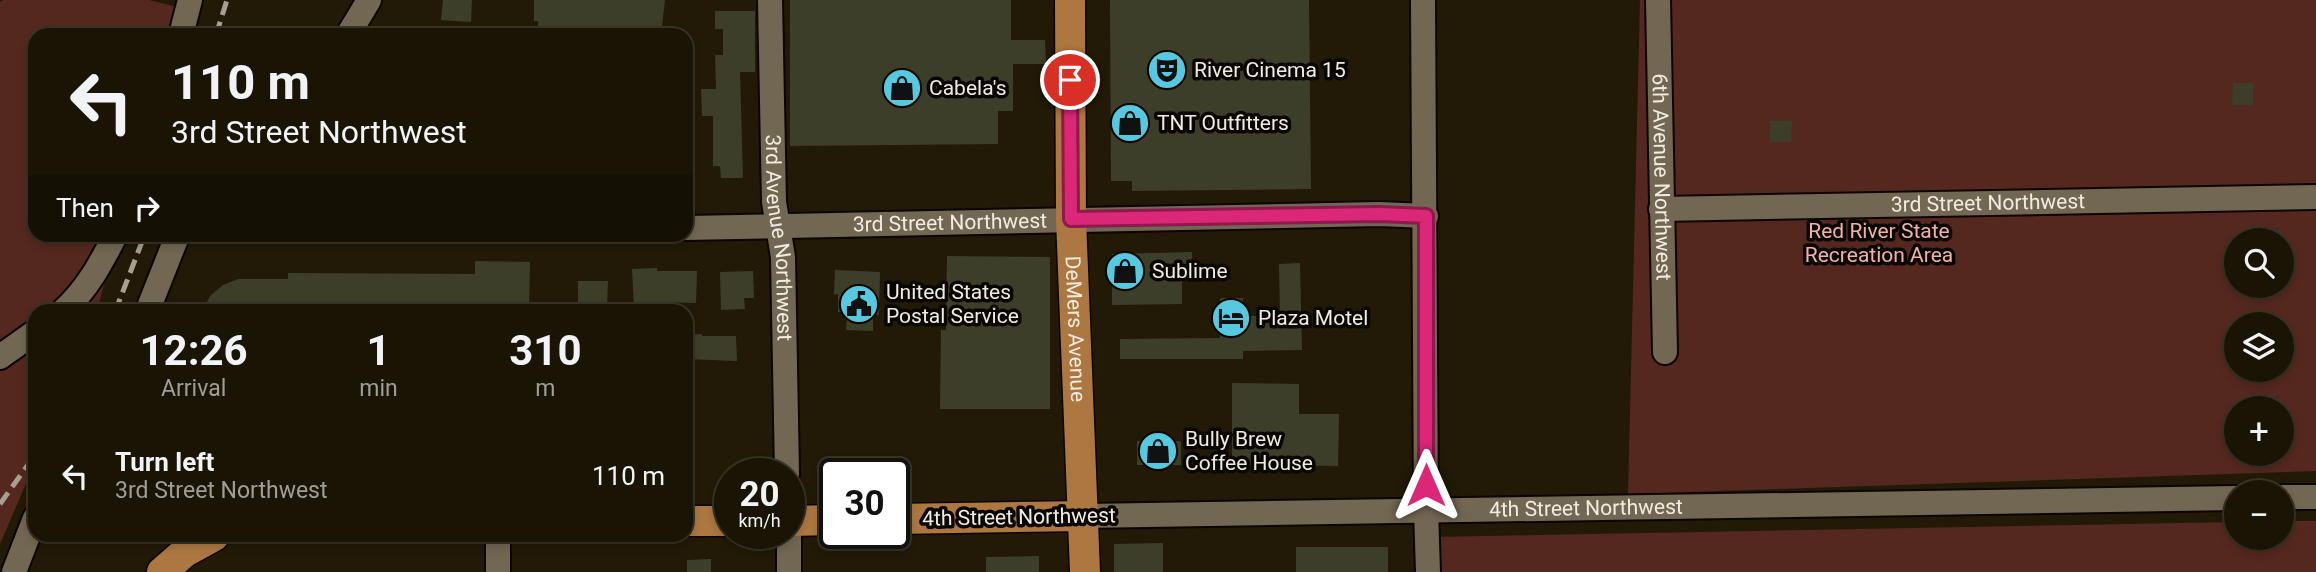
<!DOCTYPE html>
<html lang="en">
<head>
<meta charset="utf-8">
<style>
	:root { --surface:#1a1405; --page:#272113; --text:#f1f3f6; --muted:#9f9e9a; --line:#383327 }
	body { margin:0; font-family:Roboto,sans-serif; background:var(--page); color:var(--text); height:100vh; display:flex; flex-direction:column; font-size:26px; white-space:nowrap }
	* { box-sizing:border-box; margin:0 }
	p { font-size:23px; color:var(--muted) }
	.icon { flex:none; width:38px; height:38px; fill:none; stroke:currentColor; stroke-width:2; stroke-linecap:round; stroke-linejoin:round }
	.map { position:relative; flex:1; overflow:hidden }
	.details { position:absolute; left:28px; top:304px; width:665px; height:238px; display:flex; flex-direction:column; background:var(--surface); border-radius:21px; box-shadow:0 4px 10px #0003,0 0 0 2px var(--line) }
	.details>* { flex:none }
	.guide { position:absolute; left:28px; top:28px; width:665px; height:214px; border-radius:21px; box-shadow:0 4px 10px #0003,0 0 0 2px var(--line); background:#1a1405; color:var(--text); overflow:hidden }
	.controls { position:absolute; left:2224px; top:228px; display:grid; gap:14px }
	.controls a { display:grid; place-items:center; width:70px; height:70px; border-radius:50%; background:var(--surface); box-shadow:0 4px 10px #0003,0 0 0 2px var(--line); font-size:35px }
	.speed { position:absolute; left:714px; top:458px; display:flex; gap:14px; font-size:35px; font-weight:700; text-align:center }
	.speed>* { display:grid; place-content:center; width:91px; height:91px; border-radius:50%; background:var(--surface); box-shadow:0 4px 10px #0003,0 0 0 2px var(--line); line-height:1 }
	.speed small { font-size:18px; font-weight:400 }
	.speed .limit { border:4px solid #111; border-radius:10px; background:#fff; color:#111 }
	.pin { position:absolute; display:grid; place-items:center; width:60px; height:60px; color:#fff; margin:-30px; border:4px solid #fff; border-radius:50%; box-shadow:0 2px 7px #0007 }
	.me { position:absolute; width:77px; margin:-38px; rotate:0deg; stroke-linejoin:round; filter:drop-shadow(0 0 5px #0008) }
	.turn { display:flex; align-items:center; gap:24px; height:147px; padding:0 28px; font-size:32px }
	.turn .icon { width:91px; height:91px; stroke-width:2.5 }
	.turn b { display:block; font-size:49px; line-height:60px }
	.then { display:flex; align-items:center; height:66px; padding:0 28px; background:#0003; gap:14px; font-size:26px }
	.eta { display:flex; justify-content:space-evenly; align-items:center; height:119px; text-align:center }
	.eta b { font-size:42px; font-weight:700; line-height:49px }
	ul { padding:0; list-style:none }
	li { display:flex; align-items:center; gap:21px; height:105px; padding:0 28px }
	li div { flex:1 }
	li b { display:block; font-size:26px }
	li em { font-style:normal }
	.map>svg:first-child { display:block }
	.green { fill:#54281e; fill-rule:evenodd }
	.building { fill:#3d3e29 }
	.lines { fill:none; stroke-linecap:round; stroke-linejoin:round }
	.minor-casing { stroke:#0c0500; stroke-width:28 }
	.major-casing { stroke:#0c0500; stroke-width:33 }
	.minor { stroke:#726752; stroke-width:24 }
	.major { stroke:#ac7741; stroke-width:30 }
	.rail { stroke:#a7a092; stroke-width:5; stroke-dasharray:14 7; stroke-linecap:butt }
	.route-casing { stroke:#8e194d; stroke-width:18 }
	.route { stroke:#db2777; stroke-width:12 }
	.labels { text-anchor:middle; stroke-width:7; stroke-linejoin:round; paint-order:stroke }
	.poi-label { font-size:21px; fill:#f2ece0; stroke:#090601; text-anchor:start }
	.street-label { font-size:21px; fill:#f2ece0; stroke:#090601 }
	.park-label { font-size:21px; fill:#f3b3a4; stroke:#090601 }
</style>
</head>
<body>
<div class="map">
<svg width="2316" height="572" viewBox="0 0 2316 572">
	<rect width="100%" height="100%" fill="#221a07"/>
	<path class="green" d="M3 0H149L177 7 170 35H35V234L117 235 97 311 35 312V463L0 544V2Z
		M1640 0H2316V471L1628 494ZM2236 240H2282V285H2236ZM2236 324H2282V369H2236ZM2236 408H2282V453H2236Z
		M2282 521H2316V572H1434L1432 537 2236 522V537H2282Z"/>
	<path class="building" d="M443 0H472L471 22 441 20Z
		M534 0H665L661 35H538V21H534Z
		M790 0H1011V40H1045L1046 64H1013V111H998V144L790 146Z
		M1110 0H1309L1311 189 1132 191V181H1111Z
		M715 11H755V72H740L743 178H721L720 166H713V116H702L701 89H716L715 55H723V29H715Z
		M2233 83H2253V105H2232Z
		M1770 121H1792L1791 142H1770Z
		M1192 252V281H1182V304L1112 305V254Z
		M947 256 1050 257V409H940L941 330H946Z
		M475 261 530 262 529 312H202L210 296 223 285 238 279H288V273L475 274Z
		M1300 263 1302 350 1243 351V359H1120V339L1220 338V298H1243V316H1280L1279 264Z
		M657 268V271H697L696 303 659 302V307L634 309 632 269Z
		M835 270 880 272 879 315 873 314V331L846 330 847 312H838V294L834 295Z
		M753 271 754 298H744L745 309 721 310 720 272Z
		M578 281H608L607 308H578Z
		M702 334V336H736L737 361 686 359V335Z
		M1232 383 1299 384V414H1339L1338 466 1232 465Z
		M1137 441H1181V465H1137Z
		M1163 543V572H1114V544Z
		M1296 547H1388V572H1296Z
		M1039 556V572H986V557Z
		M711 559V572H687V560Z"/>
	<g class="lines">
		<g class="minor-casing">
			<g id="minor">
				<path id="s1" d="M770 0 774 202 783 257 787 474"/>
				<path d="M1423 0 1426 511 1428 572"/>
				<path id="s2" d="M1658 0 1665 352"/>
				<path d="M181 35 190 0"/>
				<path d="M348 35 369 0"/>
				<path id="s3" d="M1661 209 2316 197"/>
				<path id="s4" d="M686 228 1379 214 1426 216"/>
				<path d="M62 312C87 290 101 263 116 234"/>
				<path d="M147 312 178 234"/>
				<path d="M0 357 35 332"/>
				<path d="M2282 497H2316"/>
				<path id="s5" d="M1084 516 2236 498"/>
				<path d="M789 534V572"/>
				<path d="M498 536V572"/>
				<path d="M14 572 35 518"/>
			</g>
		</g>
		<g class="major-casing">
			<g id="major">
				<path id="s6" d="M1070 0 1071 219 1085 572"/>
				<path d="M894 519 1084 516"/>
				<path d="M686 521H730"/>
				<path d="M789 521 835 520"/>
				<path d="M162 572 185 552 214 536"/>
			</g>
		</g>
		<use href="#minor" class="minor"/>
		<use href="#major" class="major"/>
		<path class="rail" d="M216 35 227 0
			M115 312 145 234
			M0 504 35 455"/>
	</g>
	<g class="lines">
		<g class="route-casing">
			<path id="route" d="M1070 80 1071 219 1379 214 1426 216V485"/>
		</g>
		<use href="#route" class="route"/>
	</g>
	<defs>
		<g id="theatre-disc" transform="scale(2.0125)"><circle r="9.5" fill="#56c9e0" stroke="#090601"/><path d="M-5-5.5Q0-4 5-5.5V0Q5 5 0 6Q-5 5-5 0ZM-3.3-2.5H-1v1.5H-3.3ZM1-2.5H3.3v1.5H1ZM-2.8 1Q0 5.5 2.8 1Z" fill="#111"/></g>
		<g id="shop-disc" transform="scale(2.0125)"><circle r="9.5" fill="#56c9e0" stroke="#090601"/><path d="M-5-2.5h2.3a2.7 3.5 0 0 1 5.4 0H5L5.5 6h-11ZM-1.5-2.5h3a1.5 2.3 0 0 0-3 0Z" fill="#111"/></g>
		<g id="civic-disc" transform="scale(2.0125)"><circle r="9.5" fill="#56c9e0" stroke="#090601"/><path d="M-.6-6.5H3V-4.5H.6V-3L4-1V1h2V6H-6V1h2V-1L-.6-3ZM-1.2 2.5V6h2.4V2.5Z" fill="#111"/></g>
		<g id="hotel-disc" transform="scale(2.0125)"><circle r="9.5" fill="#56c9e0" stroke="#090601"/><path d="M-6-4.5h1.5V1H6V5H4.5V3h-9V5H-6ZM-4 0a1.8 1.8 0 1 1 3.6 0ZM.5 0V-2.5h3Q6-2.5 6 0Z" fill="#111"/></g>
	</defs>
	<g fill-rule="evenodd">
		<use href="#theatre-disc" x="1167" y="70"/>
		<use href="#shop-disc" x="902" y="88"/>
		<use href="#shop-disc" x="1130" y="123"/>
		<use href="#shop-disc" x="1125" y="271"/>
		<use href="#civic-disc" x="859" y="304"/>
		<use href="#hotel-disc" x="1231" y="318"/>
		<use href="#shop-disc" x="1158" y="451"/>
	</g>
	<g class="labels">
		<g class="poi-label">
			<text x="1194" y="77">River Cinema 15</text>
			<text x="929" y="95">Cabela's</text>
			<text x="1157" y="130">TNT Outfitters</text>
			<text x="1152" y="278">Sublime</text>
			<text x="886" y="299">United States<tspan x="886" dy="24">Postal Service</tspan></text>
			<text x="1258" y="325">Plaza Motel</text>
			<text x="1185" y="446">Bully Brew<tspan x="1185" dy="24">Coffee House</tspan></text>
		</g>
		<g class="street-label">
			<text dy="7" stroke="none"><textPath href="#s2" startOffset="177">6th Avenue Northwest</textPath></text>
			<text dy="7" stroke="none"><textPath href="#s3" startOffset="327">3rd Street Northwest</textPath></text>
			<text dy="7" stroke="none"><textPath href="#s4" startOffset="264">3rd Street Northwest</textPath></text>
			<text dy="7" stroke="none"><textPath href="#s1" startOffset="238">3rd Avenue Northwest</textPath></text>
			<text dy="7" stroke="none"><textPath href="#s6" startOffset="329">DeMers Avenue</textPath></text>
			<text dy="7" stroke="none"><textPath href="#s5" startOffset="502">4th Street Northwest</textPath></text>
			<text transform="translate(1019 517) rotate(-1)" y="7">4th Street Northwest</text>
		</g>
		<g class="park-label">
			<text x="1879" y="238">Red River State<tspan x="1879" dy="24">Recreation Area</tspan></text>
		</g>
	</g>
</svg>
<div class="controls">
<a><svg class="icon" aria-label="search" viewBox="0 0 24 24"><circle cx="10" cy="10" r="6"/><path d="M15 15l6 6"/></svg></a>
<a><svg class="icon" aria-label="layers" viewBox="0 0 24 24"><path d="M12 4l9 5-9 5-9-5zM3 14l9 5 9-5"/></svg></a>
<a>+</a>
<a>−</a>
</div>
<div class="speed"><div>20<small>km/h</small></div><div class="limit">30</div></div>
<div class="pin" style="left:1070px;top:80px;background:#d93025"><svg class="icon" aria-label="arrive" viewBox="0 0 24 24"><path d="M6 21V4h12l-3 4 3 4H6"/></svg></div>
<svg class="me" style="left:1426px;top:485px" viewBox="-20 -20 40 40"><path d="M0-17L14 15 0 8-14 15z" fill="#db2777" stroke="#fff" stroke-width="4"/></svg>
<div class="guide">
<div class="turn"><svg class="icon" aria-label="left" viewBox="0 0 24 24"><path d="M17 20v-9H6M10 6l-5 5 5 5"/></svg><div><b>110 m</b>3rd Street Northwest</div></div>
<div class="then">Then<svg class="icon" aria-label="right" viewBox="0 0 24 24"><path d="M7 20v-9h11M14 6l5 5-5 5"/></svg></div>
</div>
<section class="details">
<div class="eta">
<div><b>12:26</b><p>Arrival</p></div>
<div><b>1</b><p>min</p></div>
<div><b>310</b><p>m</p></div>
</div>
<ul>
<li><svg class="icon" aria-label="left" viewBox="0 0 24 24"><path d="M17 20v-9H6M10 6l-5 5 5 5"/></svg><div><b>Turn left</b><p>3rd Street Northwest</p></div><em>110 m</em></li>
</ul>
</section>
</div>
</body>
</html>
